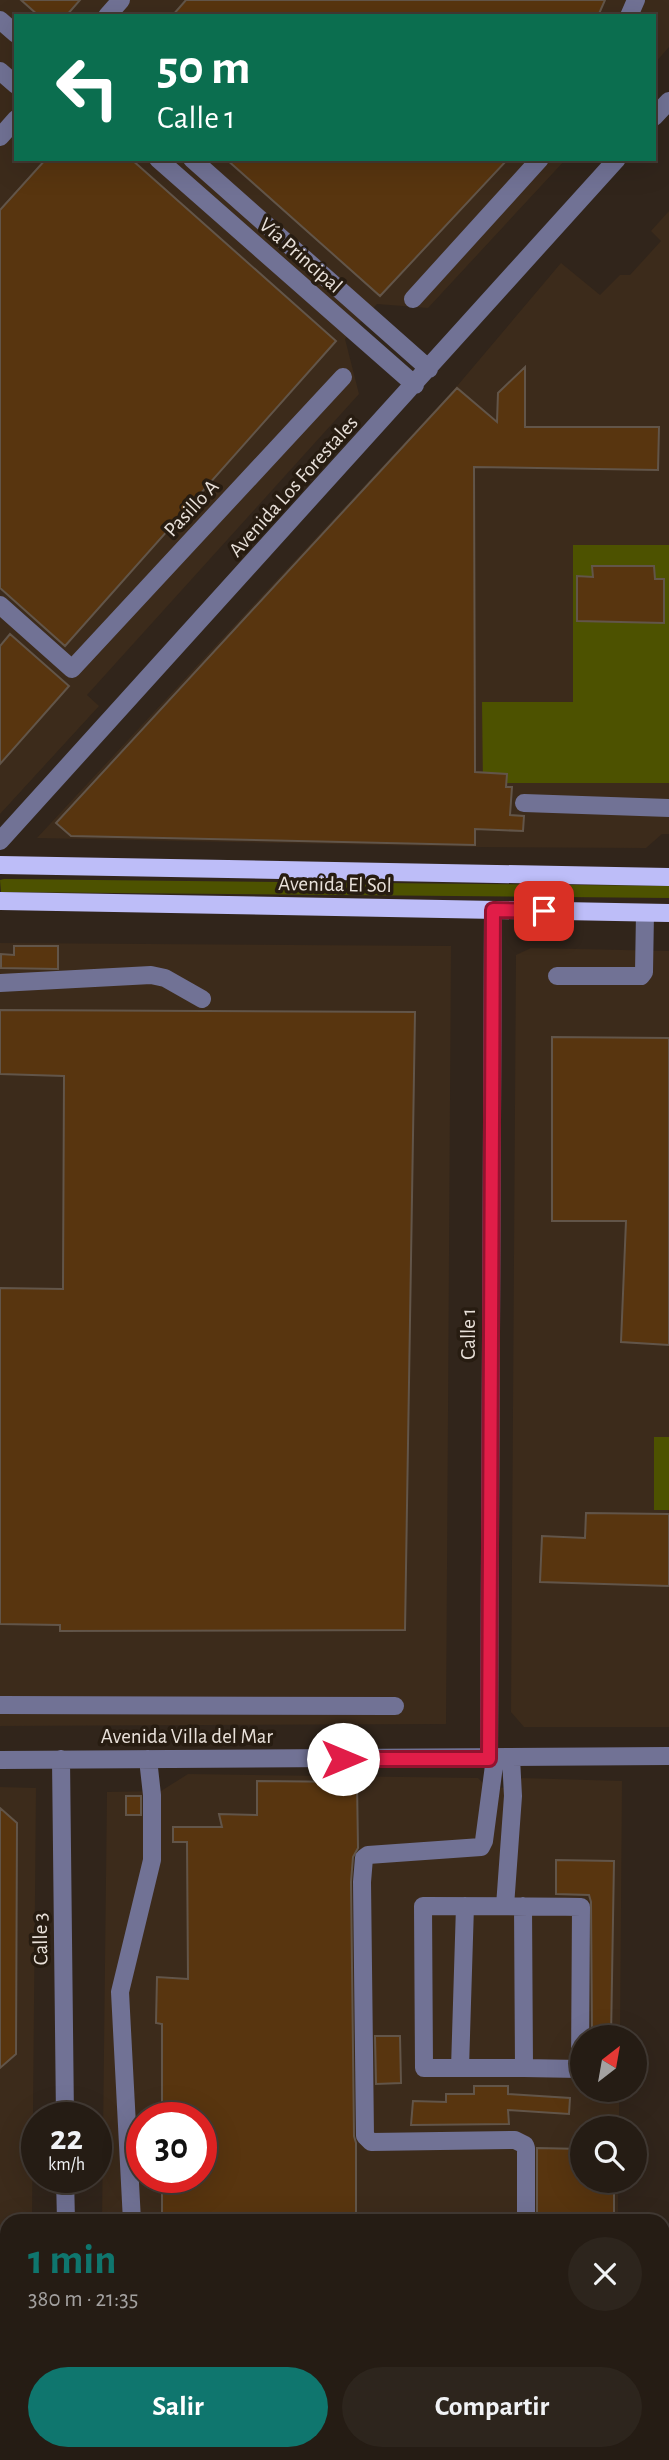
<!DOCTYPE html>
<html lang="es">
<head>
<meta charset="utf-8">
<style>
	:root { --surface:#251c14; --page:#2d251d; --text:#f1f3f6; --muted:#a3a1a0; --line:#423a34; --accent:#0f766e }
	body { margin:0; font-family:"Alegreya Sans",sans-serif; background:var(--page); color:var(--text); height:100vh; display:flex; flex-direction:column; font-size:26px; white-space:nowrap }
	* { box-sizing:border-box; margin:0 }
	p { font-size:23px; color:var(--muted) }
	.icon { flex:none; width:38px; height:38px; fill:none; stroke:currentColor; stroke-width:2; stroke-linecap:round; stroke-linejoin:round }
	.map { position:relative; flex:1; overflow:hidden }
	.panel { position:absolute; left:0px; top:2214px; width:670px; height:247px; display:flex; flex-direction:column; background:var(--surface); border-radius:21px 21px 0 0; box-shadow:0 7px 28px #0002,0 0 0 2px var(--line) }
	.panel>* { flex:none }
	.top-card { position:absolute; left:14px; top:14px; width:642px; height:147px; border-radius:0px; box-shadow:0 7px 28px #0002,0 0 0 2px var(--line); background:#0b6e4f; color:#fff; overflow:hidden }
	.needle { width:46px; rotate:31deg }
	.buttons { position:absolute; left:570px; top:2025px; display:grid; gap:14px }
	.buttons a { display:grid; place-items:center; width:77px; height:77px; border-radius:50%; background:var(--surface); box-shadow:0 7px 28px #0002,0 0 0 2px var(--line); font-size:35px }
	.speed { position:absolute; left:21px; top:2102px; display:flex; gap:14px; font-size:35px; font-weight:700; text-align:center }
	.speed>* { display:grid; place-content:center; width:91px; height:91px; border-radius:50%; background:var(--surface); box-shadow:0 7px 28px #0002,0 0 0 2px var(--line); line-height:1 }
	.speed small { font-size:18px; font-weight:400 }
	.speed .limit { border:10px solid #d22; background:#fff; color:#111 }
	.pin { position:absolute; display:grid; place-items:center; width:60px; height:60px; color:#fff; margin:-30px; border-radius:14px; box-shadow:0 4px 10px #0006 }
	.me { position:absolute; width:77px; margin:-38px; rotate:90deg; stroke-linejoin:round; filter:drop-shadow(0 0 5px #0008) }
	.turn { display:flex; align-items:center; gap:24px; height:147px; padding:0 28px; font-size:32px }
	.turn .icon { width:91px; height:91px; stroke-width:2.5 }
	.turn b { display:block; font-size:49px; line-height:60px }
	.round { display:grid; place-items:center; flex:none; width:74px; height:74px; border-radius:37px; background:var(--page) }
	.summary { display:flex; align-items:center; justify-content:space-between; height:119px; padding:0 28px }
	h1 { font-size:42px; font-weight:600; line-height:52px; color:var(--accent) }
	.primary-button { display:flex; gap:14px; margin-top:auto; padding:14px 28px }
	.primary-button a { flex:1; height:80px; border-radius:42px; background:var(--accent); color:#fff; font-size:28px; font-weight:600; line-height:80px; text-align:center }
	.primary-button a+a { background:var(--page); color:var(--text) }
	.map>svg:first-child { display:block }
	.built { fill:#3c2b1b; fill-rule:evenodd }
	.green { fill:#4d5200 }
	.building { fill:#58350f; stroke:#625549; stroke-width:2 }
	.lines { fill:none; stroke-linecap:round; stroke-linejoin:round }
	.minor { stroke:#717295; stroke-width:18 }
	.major { stroke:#bdbdf8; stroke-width:18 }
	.route-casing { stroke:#92132f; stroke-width:18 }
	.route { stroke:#e11d48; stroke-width:12 }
	.labels { text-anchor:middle; stroke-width:7; stroke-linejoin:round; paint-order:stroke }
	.street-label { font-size:21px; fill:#e9e1da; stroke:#271c11 }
</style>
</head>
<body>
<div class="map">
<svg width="669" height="2460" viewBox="0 0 669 2460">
	<rect width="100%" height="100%" fill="#31251b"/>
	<path class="built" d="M0 0H669V47L655 63 654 16H16V159H566L428 308 377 304 345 339 359 394 87 695 99 706 0 814Z
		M669 211V834H662L646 848 477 847 37 838 458 385 561 263 600 295 620 275H630L661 241 651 231Z
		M0 943 451 946 446 1724 0 1726Z
		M531 948 669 951V1727H524L511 1712 516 955Z
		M188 1774 478 1778 487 1787 512 1788 522 1778 622 1781 620 2037H583V2090H619V2128H583V2180L618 2181V2221H102L107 1792 161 1791ZM142 2118H201V2177H142Z
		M0 1787 36 1788 32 2221H7V2454H30V2460H0Z
		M99 2454H614V2460H99Z"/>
	<path class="green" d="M573 545H669V783H483L482 702H573Z
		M4 879 669 886V898L1 892 0 880Z
		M654 1437H669V1510H654Z"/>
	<path class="building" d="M21 0H80L66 16H39Z
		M186 0H605L598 16H172Z
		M46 159H131L336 341 65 646 0 588V210Z
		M226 159H508L380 296Z
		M525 367V427H659L658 470 474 467 475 772 507 774 506 787H512L510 815 524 816 523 831 475 829V845L71 836 56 823 457 388 497 422 498 393Z
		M592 566H654L655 579H664V623L577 621V576L593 577Z
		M10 634 69 686 0 764V646Z
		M14 946H58V969L1 968V954L14 955Z
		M0 1010 415 1012 405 1630 60 1631V1625L0 1624V1288L63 1289 64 1076 0 1074Z
		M552 1037 669 1038V1345L621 1342 626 1221H552Z
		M586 1513 669 1514V1586L540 1582 542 1536 585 1538Z
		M257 1781 357 1782 358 1848 353 1857 351 1882 354 2136 356 2143V2221H168V2213H162V2177H201V2118H162V2024L156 2023 157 1977 188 1979 187 1842H173V1827H222L219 1814 257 1815Z
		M126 1796H141V1815H126Z
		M0 1808 17 1823 16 2054 0 2068Z
		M556 1860 614 1861 611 2037H592L591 1902 589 1895 556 1894Z
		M375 2036H400L401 2083 376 2084Z
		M474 2086H508V2094L570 2098 569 2114 508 2110 509 2124 411 2125 413 2101 446 2102V2094H474Z
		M537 2148 583 2149V2180H614V2221H537Z"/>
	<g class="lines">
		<path class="minor" d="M107 16 121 0
			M629 16 636 0
			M0 20 16 34
			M0 71 16 85
			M654 117 669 101
			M0 137 16 119
			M158 159 415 385
			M192 159 429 369
			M413 299 540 159
			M0 605 72 669 343 377
			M524 803 669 808
			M0 841 617 159
			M557 976H641L644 972 645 913
			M0 983 151 975 165 978 202 999
			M0 1705 395 1706
			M489 1758 493 910
			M495 1758 484 1841 481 1847 368 1855 364 1858 362 1882 365 2136 371 2142 515 2140 525 2145 526 2148V2221
			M61 1759 65 2118
			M0 1760 669 1756
			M505 1906 513 1796 511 1758
			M523 1906 524 2068H424L423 1906C475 1906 528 1906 581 1907L580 2069 524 2068
			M460 2068 465 1906
			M65 2177 66 2221
			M132 2221 120 1992 152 1860V1795L148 1759
			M663 2429 669 2306
			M68 2454V2460
			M136 2454V2460
			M223 2454 224 2460
			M314 2460V2454
			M517 2460 519 2454
			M662 2460V2454"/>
		<path class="major" d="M0 865 669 877
			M0 901 669 913"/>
	</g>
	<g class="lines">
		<g class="route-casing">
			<path id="route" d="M343 1759H489L493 910 544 911"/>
		</g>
		<use href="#route" class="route"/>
	</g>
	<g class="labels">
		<g class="street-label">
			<text transform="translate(301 255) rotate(41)" y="7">Vía Principal</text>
			<text transform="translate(293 486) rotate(-48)" y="7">Avenida Los Forestales</text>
			<text transform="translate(191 508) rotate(-47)" y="7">Pasillo A</text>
			<text transform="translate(335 884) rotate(1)" y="7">Avenida El Sol</text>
			<text transform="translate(468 1334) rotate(-90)" y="7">Calle 1</text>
			<text x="187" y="1743">Avenida Villa del Mar</text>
			<text transform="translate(40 1939) rotate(-91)" y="7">Calle 3</text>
		</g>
	</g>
</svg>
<div class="buttons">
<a><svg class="needle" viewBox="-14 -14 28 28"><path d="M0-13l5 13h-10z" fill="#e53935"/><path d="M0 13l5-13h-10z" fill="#a3a1a0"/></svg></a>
<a><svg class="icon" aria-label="search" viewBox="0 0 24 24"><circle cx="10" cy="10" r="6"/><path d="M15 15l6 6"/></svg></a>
</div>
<div class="speed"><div>22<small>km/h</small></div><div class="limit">30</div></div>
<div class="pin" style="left:544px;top:911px;background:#d93025"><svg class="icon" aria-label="arrive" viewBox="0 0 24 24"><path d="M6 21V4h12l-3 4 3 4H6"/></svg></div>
<svg class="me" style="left:343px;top:1759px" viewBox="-20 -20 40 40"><circle r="19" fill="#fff"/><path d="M0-13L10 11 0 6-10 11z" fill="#e11d48"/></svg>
<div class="top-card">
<div class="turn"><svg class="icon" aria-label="left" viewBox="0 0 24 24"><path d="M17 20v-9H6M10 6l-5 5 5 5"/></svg><div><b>50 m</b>Calle 1</div></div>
</div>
<section class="panel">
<div class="summary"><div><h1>1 min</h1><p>380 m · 21:35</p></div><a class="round"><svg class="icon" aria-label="close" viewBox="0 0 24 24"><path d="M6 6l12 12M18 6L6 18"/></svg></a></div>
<div class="primary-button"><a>Salir</a><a>Compartir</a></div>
</section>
</div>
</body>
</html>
